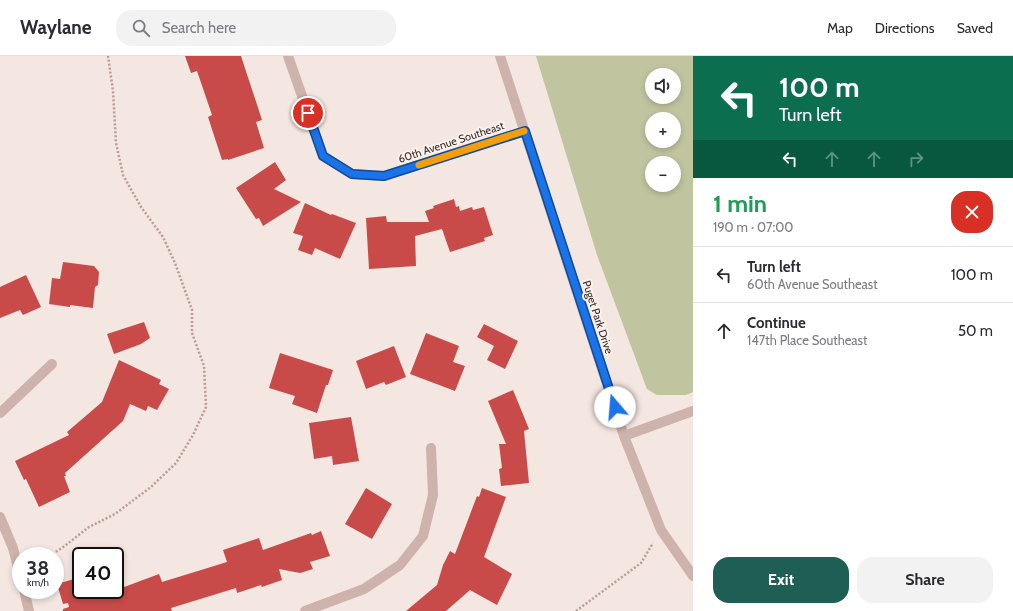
<!DOCTYPE html>
<html lang="en">
<head>
<meta charset="utf-8">
<style>
	:root { --surface:#fff; --page:#f2f2f3; --text:#2b2b33; --muted:#7c7c81; --line:#e1e1e2; --accent:#1e5e54 }
	body { margin:0; font-family:Cabin,sans-serif; background:var(--page); color:var(--text); height:100vh; display:flex; flex-direction:column; font-size:15px; white-space:nowrap }
	* { box-sizing:border-box; margin:0 }
	p { font-size:13px; color:var(--muted) }
	.icon { flex:none; width:22px; height:22px; fill:none; stroke:currentColor; stroke-width:2; stroke-linecap:round; stroke-linejoin:round }
	.map { position:relative; flex:1; overflow:hidden }
	.sheet { display:flex; flex-direction:column; background:var(--surface); width:320px }
	.sheet>* { flex:none }
	.hud { background:#0b6e4f; color:#fff; overflow:hidden }
	.buttons { position:absolute; left:645px; top:12px; display:grid; gap:8px }
	.buttons a { display:grid; place-items:center; width:36px; height:36px; border-radius:50%; background:var(--surface); box-shadow:0 2px 6px #0003; font-size:20px }
	.speed { position:absolute; left:12px; top:491px; display:flex; gap:8px; font-size:20px; font-weight:700; text-align:center }
	.speed>* { display:grid; place-content:center; width:52px; height:52px; border-radius:50%; background:var(--surface); box-shadow:0 2px 6px #0003; line-height:1 }
	.speed small { font-size:10px; font-weight:400 }
	.speed .limit { border:2px solid #111; border-radius:6px; background:#fff; color:#111 }
	.pin { position:absolute; display:grid; place-items:center; width:34px; height:34px; color:#fff; margin:-17px; border:2px solid #fff; border-radius:50%; box-shadow:0 1px 4px #0007 }
	.me { position:absolute; width:44px; margin:-22px; rotate:342deg; stroke-linejoin:round; filter:drop-shadow(0 0 3px #0008) }
	.turn { display:flex; align-items:center; gap:14px; height:84px; padding:0 20px; font-size:18px }
	.turn .icon { width:52px; height:52px; stroke-width:2.5 }
	.turn b { display:block; font-size:28px; line-height:34px }
	.lanes { display:flex; align-items:center; height:38px; padding:0 20px; background:#0003; justify-content:center; gap:20px; direction:ltr }
	.lanes .off { opacity:.35 }
	.round { display:grid; place-items:center; flex:none; width:42px; height:42px; border-radius:16px; background:var(--page) }
	.head { display:flex; align-items:center; justify-content:space-between; height:68px; padding:0 20px }
	h1 { font-size:24px; font-weight:800; line-height:30px; color:#1e9e55 }
	.button { display:flex; gap:8px; margin-top:auto; padding:8px 20px }
	.button a { flex:1; height:46px; border-radius:16px; background:var(--accent); color:#fff; font-size:16px; font-weight:800; line-height:46px; text-align:center }
	.button a+a { background:var(--page); color:var(--text) }
	ul { padding:0; list-style:none }
	li { display:flex; align-items:center; gap:12px; height:56px; padding:0 20px; border-top:1px solid var(--line) }
	li div { flex:1 }
	li b { display:block; font-size:15px }
	li em { font-style:normal }
	header { display:flex; align-items:center; gap:24px; box-sizing:border-box; height:56px; padding:0 20px; background:var(--surface); border-bottom:1px solid var(--line) }
	header strong { font-size:19px }
	nav { display:flex; gap:22px; margin-inline-start:auto; font-size:14px }
	.search { width:280px; height:36px; background:var(--page); display:flex; align-items:center; gap:10px; box-sizing:border-box; padding:0 14px; border-radius:16px; color:var(--muted); font-size:15px }
	main { display:flex; flex:1; min-height:0 }
	.map>svg:first-child { display:block }
	.green { fill:#c0c49f; fill-rule:evenodd }
	.building { fill:#c94b49 }
	.lines { fill:none; stroke-linecap:round; stroke-linejoin:round }
	.path { stroke:#b99c95; stroke-width:2.5; stroke-dasharray:2 2; stroke-linecap:butt }
	.minor { stroke:#cdb3ab; stroke-width:10 }
	.route-casing { stroke:#114b97; stroke-width:10 }
	.route { stroke:#1a73e8; stroke-width:7 }
	.slow { stroke:#f59e0b; stroke-width:7 }
	.labels { text-anchor:middle; stroke-width:4; stroke-linejoin:round; paint-order:stroke }
	.street-label { font-size:11px; fill:#3b2c2a; stroke:#fbf1ed }
</style>
</head>
<body>
<header>
<strong>Waylane</strong>
<div class="search"><svg class="icon" aria-label="search" viewBox="0 0 24 24"><circle cx="10" cy="10" r="6"/><path d="M15 15l6 6"/></svg>Search here</div>
<nav><a>Map</a><a>Directions</a><a>Saved</a></nav>
</header>
<main>
<div class="map">
<svg width="693" height="555" viewBox="0 0 693 555">
	<rect width="100%" height="100%" fill="#f4e6e0"/>
	<path class="green" d="M536 0H693V336L686 339H657L647 333 597 199ZM652 19H674V41H652ZM652 63H674V85H652ZM652 107H674V129H652Z"/>
	<path class="building" d="M185 0H241L262 64 256 66 264 92 228 104V103L222 104 208 61 212 59 197 15 191 17Z
		M275 106 286 124 274 133 301 146 263 170 259 162 256 163 236 132Z
		M454 143 456 151 459 150 460 155 472 151 473 154 484 151 493 179 484 182 485 185 450 196 442 173 415 180 416 210 369 213 366 162 386 160 387 166H429L425 155 434 152 433 150Z
		M305 147 331 159 332 158 356 167 340 203 315 192 312 199 298 194 303 180 293 177Z
		M63 206 94 210 99 216 98 229 95 231 93 252 70 249V251L49 248 52 222 60 223Z
		M26 219 41 251 23 259 20 254 0 262V231Z
		M144 266 150 282 141 288 114 298 107 278Z
		M484 268 518 285 505 313 487 304 494 290 477 281Z
		M426 277 459 290 453 306 465 310 455 335 410 318Z
		M394 290 406 321 386 329 384 326 366 333 356 305Z
		M280 297 333 314 328 329H326L317 357 292 348 295 340 269 332Z
		M119 304 161 324 159 328 169 333 157 354 148 350 146 355 130 348 123 365 65 417 66 420H64L70 436 39 451 26 423 24 424 15 405 69 379 67 376 102 346Z
		M513 334 529 373 524 375 529 427 501 430 499 413 502 412 499 388H506L488 345Z
		M351 361 359 405 333 409 332 400 314 403 309 367Z
		M366 432 392 448 372 483 345 468Z
		M482 432 506 441 484 501 512 518 497 549 470 534 446 555H406L437 529 443 509 450 495 455 498 477 440 479 441Z
		M321 475 330 500 310 506 313 513 300 517 279 513 282 524 262 531 261 529 237 537 236 532 171 552 172 555H63V553L69 551 68 547 63 548 57 528 81 521V534H98L100 540 159 518 162 526 227 506 223 494 259 482 263 494 311 477 312 479Z"/>
	<g class="lines">
		<path class="path" d="M49 500 62 492 89 471 115 458 151 431 176 407 193 379 206 351 204 310 192 277V254L175 207 163 181 141 151 123 119 116 87 113 35 108 0
			M576 555 641 507 653 487"/>
		<path class="minor" d="M288 0 323 100 352 118 384 120 525 75
			M500 0 624 380 661 474 693 520
			M0 357 52 308
			M624 380 693 355
			M0 461 13 492 21 523
			M24 534 29 555
			M305 555 364 533 400 509 423 480 433 439 431 392"/>
	</g>
	<g class="lines">
		<g class="route-casing">
			<path id="route" d="M308 57 323 100 352 118 384 120 525 75 615 351"/>
		</g>
		<use href="#route" class="route"/>
		<path class="slow" d="M419 109 524 75"/>
	</g>
	<g class="labels">
		<g class="street-label">
			<text transform="translate(451 86) rotate(-18)" y="4">60th Avenue Southeast</text>
			<text transform="translate(598 261) rotate(72)" y="4">Puget Park Drive</text>
		</g>
	</g>
</svg>
<div class="buttons">
<a><svg class="icon" aria-label="sound" viewBox="0 0 24 24"><path d="M4 9h4l5-4v14l-5-4H4zM17 9q2 3 0 6"/></svg></a>
<a>+</a>
<a>−</a>
</div>
<div class="speed"><div>38<small>km/h</small></div><div class="limit">40</div></div>
<div class="pin" style="left:308px;top:57px;background:#d93025"><svg class="icon" aria-label="arrive" viewBox="0 0 24 24"><path d="M6 21V4h12l-3 4 3 4H6"/></svg></div>
<svg class="me" style="left:615px;top:351px" viewBox="-20 -20 40 40"><circle r="19" fill="#fff"/><path d="M0-13L10 11 0 6-10 11z" fill="#1a73e8"/></svg>
</div>
<section class="sheet">
<div class="hud">
<div class="turn"><svg class="icon" aria-label="left" viewBox="0 0 24 24"><path d="M17 20v-9H6M10 6l-5 5 5 5"/></svg><div><b>100 m</b>Turn left</div></div>
<div class="lanes"><svg class="icon" aria-label="left" viewBox="0 0 24 24"><path d="M17 20v-9H6M10 6l-5 5 5 5"/></svg><svg class="icon off" aria-label="ahead" viewBox="0 0 24 24"><path d="M12 20V5M6 11l6-6 6 6"/></svg><svg class="icon off" aria-label="ahead" viewBox="0 0 24 24"><path d="M12 20V5M6 11l6-6 6 6"/></svg><svg class="icon off" aria-label="right" viewBox="0 0 24 24"><path d="M7 20v-9h11M14 6l5 5-5 5"/></svg></div>
</div>
<div class="head"><div><h1>1 min</h1><p>190 m · 07:00</p></div><a class="round" style="background:#d93025;color:#fff"><svg class="icon" aria-label="close" viewBox="0 0 24 24"><path d="M6 6l12 12M18 6L6 18"/></svg></a></div>
<ul>
<li><svg class="icon" aria-label="left" viewBox="0 0 24 24"><path d="M17 20v-9H6M10 6l-5 5 5 5"/></svg><div><b>Turn left</b><p>60th Avenue Southeast</p></div><em>100 m</em></li>
<li><svg class="icon" aria-label="ahead" viewBox="0 0 24 24"><path d="M12 20V5M6 11l6-6 6 6"/></svg><div><b>Continue</b><p>147th Place Southeast</p></div><em>50 m</em></li>
</ul>
<div class="button"><a>Exit</a><a>Share</a></div>
</section>
</main>
</body>
</html>
